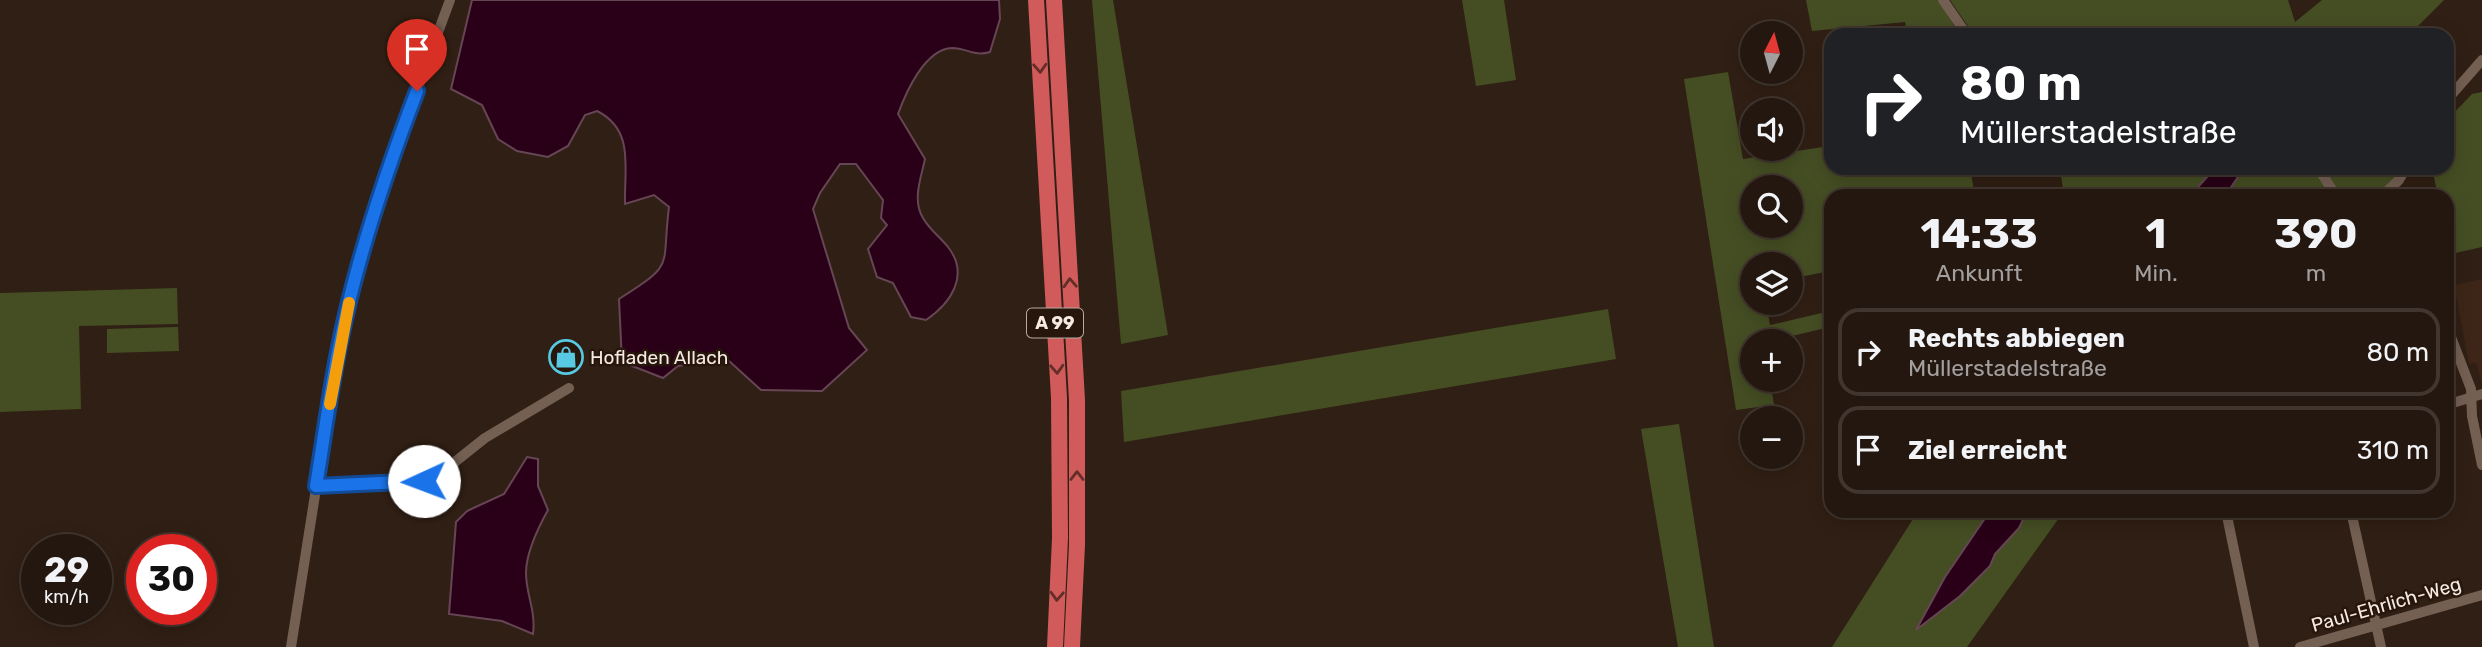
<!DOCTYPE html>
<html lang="de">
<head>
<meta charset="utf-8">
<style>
	:root { --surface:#24170f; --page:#2c2018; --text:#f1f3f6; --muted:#a39f9e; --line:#41362f }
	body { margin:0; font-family:Rubik,sans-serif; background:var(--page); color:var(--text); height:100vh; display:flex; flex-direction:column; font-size:26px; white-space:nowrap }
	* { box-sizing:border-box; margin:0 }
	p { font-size:23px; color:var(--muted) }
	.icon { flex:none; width:38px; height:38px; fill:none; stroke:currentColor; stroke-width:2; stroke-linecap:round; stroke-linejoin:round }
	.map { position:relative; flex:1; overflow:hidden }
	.sheet { position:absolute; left:1824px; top:189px; width:630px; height:329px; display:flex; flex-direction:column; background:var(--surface); border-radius:21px; box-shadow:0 4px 18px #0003,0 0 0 2px var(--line) }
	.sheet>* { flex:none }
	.banner { position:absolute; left:1824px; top:28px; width:630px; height:147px; border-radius:21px; box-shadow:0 4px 18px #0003,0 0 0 2px var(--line); background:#202124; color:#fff; overflow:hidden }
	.needle { width:46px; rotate:6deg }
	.tools { position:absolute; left:1740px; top:21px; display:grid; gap:14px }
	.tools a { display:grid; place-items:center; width:63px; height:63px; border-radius:50%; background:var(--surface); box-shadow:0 4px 18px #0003,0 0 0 2px var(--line); font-size:35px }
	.speed { position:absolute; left:21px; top:534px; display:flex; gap:14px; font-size:35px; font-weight:700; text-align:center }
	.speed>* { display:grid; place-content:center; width:91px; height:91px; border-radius:50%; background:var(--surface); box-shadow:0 4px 18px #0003,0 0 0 2px var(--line); line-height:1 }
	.speed small { font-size:18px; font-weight:400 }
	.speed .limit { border:10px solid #d22; background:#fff; color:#111 }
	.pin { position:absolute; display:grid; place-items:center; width:60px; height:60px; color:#fff; margin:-72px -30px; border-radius:50% 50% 50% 0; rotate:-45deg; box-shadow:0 0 7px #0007 }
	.pin .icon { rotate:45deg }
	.me { position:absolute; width:77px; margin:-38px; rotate:268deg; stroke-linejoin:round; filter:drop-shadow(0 0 5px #0008) }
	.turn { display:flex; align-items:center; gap:24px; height:147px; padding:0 21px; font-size:32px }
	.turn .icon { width:91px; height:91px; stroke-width:2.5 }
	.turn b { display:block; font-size:49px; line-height:60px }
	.eta { display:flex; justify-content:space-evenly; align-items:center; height:119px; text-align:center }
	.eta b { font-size:42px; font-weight:700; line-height:49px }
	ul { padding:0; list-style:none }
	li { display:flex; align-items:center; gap:21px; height:88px; margin:0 14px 10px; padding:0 7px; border:4px solid var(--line); border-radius:21px }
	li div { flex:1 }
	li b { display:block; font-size:26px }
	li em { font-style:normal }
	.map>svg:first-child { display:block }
	.built { fill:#3d2617 }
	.green { fill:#454e23; fill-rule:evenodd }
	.water { fill:#290017; stroke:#664654; stroke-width:2 }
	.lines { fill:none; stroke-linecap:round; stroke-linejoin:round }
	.minor { stroke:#746053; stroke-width:10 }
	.highway { stroke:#d15a5b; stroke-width:16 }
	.oneway { stroke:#622e27 }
	.route-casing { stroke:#114b97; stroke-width:18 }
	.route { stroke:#1a73e8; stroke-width:12 }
	.slow { stroke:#f59e0b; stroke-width:12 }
	.labels { text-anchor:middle; stroke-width:5; stroke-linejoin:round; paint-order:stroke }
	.shield { fill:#26160b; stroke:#b8aaa2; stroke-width:2 }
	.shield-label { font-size:18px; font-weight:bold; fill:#f6eae3 }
	.poi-label { font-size:19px; fill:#f6eae3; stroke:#26160b; text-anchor:start }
	.street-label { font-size:19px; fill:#f6eae3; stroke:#26160b }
</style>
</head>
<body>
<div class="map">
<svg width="2482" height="647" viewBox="0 0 2482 647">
	<rect width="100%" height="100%" fill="#301f14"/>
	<path class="built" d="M2482 279V383L2476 363 2469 364 2454 285Z"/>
	<path class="green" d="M1092 0H1113L1168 335 1121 344Z
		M1462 0H1504L1516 80 1476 86Z
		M1806 0H1938L1960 35H1907L1905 22 1812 31Z
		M1950 0H2288L2295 22 2322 0H2444L2409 35H1974Z
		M1728 72 1743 159 1830 146V168H1970L1975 196H1830V271L1790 279V264H1752V303H1766L1770 325 1830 311V327L1771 341H1752V380H1770L1774 405 1736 410 1684 79ZM1790 187V226H1752V187Z
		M2482 92V247L2451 254 2447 235 2446 196H2438L2432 168H2446L2447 120 2472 94Z
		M2060 168H2314L2333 196H2064Z
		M2322 168H2401L2398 176 2376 196H2341Z
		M177 288 178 324 79 326 81 409 0 412V293Z
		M1608 309 1616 359 1124 442 1121 391Z
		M178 327 179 351 107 353V329Z
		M1679 424 1714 647H1678L1641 429Z
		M1918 511H2064L1967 647H1832Z"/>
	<path class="water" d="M472 0H999L1000 19 990 52C974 57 967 48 952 48 925 49 906 92 898 114L925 159C921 178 912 200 923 218 929 229 940 237 948 247 970 275 951 303 926 320L911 317 893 283 877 277 868 249 887 225 881 218 883 200 856 164H840L820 193 813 209 849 328 867 350 822 391 761 390 728 360 678 366 663 378 622 362 619 299C677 262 661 269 669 207L654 195 625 204C624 168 635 130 597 111L585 115 568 146 548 157 517 151 498 139 482 105 451 89Z
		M2215 168H2244L2225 196H2190Z
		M527 457 538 459V486L548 510C538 528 526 552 526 573 526 595 536 610 533 634L502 621 449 614 456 522 467 511 504 494Z
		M1990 511H2027L2019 528 1995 554 1990 566 1960 596 1916 630 1945 577Z"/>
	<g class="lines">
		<path class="minor" d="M1943 0 1967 35
			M2446 101 2482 60
			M2318 168 2336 196
			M2382 196 2399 180 2406 168
			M2446 324 2471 389 2472 416 2482 465
			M2446 405 2482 394
			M316 486 423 481 436 477 485 438 569 388
			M2226 511 2254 647
			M2351 511 2381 647
			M291 647 339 343 353 286 392 157 450 0
			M2300 647 2482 595"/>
		<path class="highway" d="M1036 0 1059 398 1060 538 1055 647
			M1054 0 1077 400V545L1072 647"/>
	</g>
	<defs><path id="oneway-chevron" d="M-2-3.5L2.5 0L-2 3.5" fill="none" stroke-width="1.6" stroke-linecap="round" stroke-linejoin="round" transform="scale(1.75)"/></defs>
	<g class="oneway">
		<use href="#oneway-chevron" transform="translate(1040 68) rotate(87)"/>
		<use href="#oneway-chevron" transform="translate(1070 283) rotate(-93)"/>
		<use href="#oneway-chevron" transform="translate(1057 369) rotate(87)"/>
		<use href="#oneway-chevron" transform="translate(1077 476) rotate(-90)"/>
		<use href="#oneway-chevron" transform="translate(1057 596) rotate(93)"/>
	</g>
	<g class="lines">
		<g class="route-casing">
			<path id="route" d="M417 91C386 172 357 257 340 342 330 390 324 438 316 486L424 481"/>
		</g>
		<use href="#route" class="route"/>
		<path class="slow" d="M330 404 349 303"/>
	</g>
	<defs>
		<g id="shop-ring" transform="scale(1.75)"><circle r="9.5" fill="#26160b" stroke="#57c9e2" stroke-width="1.5"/><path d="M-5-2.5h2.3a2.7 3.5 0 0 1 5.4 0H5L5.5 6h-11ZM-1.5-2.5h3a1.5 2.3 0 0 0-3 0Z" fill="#57c9e2"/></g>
	</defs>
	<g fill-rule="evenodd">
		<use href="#shop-ring" x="566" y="357"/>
	</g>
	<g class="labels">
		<rect class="shield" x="1027" y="308.5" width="56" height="29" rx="5"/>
		<g class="shield-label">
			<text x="1055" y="329">A 99</text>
		</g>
		<g class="poi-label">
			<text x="590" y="364">Hofladen Allach</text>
		</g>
		<g class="street-label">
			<text transform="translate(2386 604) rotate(-16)" y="7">Paul-Ehrlich-Weg</text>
		</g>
	</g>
</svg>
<div class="tools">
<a><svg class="needle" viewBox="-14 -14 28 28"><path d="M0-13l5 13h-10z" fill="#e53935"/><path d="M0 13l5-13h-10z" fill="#a39f9e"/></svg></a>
<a><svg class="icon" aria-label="sound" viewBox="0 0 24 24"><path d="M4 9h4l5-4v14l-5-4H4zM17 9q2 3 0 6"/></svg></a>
<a><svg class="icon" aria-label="search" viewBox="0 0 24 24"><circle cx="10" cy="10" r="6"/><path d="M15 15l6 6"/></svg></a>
<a><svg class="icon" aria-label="layers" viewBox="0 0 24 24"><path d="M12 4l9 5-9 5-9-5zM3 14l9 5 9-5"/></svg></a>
<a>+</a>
<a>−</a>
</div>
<div class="speed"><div>29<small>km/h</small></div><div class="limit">30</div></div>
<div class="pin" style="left:417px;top:91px;background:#d93025"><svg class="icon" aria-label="arrive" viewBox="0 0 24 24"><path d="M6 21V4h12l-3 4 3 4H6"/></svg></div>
<svg class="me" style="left:424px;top:481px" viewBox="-20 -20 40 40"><circle r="19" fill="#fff"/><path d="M0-13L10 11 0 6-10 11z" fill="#1a73e8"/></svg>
<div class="banner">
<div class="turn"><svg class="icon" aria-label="right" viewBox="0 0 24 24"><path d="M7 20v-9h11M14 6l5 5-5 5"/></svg><div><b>80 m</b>Müllerstadelstraße</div></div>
</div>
<section class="sheet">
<div class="eta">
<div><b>14:33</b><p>Ankunft</p></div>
<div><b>1</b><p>Min.</p></div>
<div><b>390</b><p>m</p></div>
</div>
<ul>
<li><svg class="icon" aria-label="right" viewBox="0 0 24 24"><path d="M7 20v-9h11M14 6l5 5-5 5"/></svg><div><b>Rechts abbiegen</b><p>Müllerstadelstraße</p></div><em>80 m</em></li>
<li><svg class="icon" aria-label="arrive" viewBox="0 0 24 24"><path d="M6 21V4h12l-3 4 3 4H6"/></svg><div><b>Ziel erreicht</b></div><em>310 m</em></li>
</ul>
</section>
</div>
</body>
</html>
